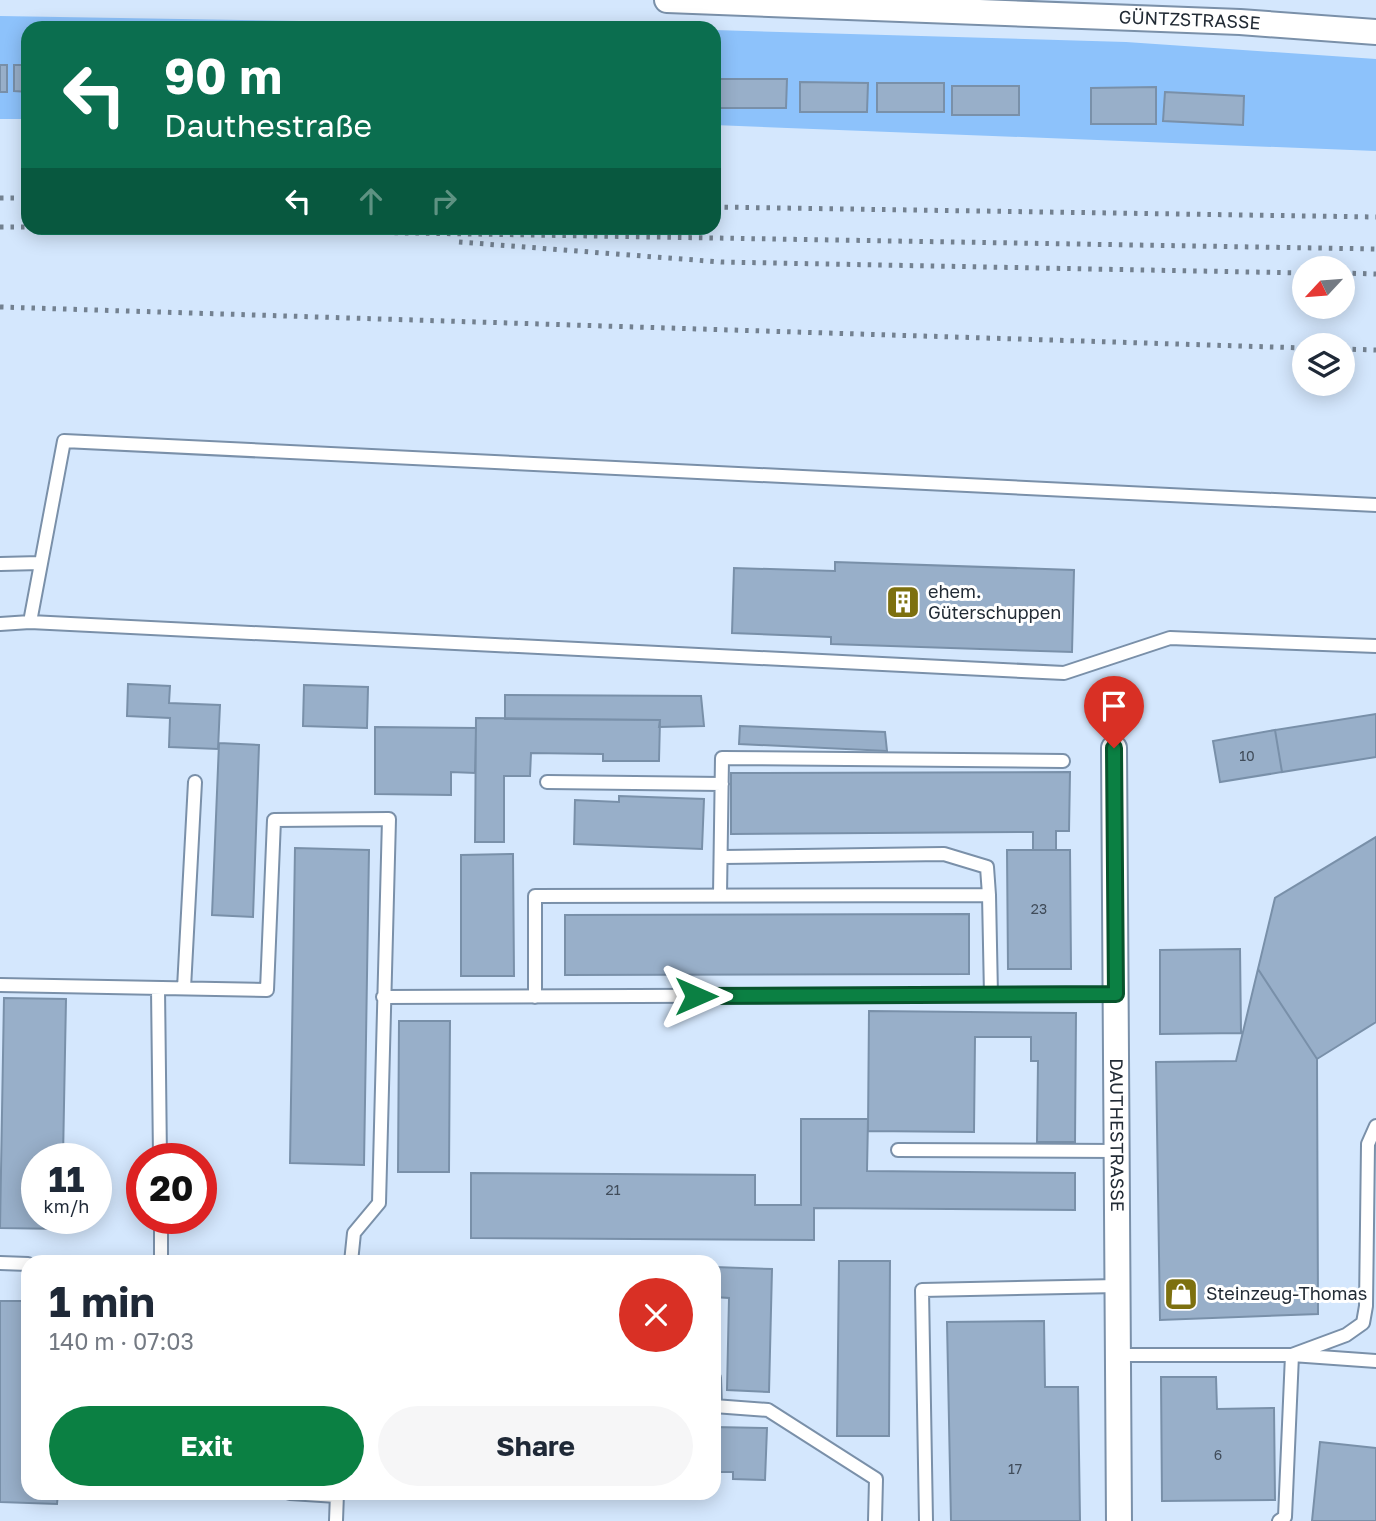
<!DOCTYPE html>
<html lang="en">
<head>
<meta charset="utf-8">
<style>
	:root { --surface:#fff; --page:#f6f6f7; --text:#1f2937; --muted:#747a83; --accent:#0b8043 }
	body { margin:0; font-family:"Golos Text",sans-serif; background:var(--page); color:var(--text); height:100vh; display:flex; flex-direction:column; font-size:26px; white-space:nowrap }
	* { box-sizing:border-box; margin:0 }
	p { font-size:23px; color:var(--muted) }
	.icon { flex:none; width:38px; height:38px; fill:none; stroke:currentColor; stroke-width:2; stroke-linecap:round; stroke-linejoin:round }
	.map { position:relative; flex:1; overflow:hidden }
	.sheet { position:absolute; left:21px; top:1255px; width:700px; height:245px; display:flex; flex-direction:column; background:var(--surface); border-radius:21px; box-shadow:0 4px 18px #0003 }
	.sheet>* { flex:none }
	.banner { position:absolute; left:21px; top:21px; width:700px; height:214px; border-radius:21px; box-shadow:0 4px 18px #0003; background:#0b6e4f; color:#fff; overflow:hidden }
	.needle { width:46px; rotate:244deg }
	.controls { position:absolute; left:1292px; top:256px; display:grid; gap:14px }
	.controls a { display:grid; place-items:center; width:63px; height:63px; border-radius:50%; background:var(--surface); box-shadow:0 4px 18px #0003; font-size:35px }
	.speed { position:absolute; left:21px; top:1143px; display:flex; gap:14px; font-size:35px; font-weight:700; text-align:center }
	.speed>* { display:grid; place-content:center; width:91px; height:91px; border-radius:50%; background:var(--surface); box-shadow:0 4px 18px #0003; line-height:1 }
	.speed small { font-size:18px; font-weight:400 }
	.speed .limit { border:10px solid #d22; background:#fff; color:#111 }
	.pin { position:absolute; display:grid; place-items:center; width:60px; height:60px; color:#fff; margin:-72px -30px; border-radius:50% 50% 50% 0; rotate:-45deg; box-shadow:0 0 7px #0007 }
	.pin .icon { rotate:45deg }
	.me { position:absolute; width:77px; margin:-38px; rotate:90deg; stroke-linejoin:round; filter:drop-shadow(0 0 5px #0008) }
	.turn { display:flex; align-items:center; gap:24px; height:147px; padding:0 28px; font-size:32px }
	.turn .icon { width:91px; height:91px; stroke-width:2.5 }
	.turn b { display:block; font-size:49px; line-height:60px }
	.lanes { display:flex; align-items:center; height:66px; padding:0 28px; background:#0003; justify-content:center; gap:35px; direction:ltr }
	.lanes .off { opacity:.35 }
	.round { display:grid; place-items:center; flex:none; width:74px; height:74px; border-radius:37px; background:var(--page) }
	.overview { display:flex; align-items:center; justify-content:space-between; height:119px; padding:0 28px }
	h1 { font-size:42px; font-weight:700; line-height:52px }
	.cta { display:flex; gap:14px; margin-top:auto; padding:14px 28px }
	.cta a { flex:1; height:80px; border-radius:42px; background:var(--accent); color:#fff; font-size:28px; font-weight:700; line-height:80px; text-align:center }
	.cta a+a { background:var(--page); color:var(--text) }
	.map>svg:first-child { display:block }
	.green { fill:#8dc2fb }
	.building { fill:#98afc9; stroke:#7990a9; stroke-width:2 }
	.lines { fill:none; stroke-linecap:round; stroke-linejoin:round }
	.service-casing { stroke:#7a90a9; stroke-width:16 }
	.minor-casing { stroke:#7a90a9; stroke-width:28 }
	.service { stroke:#fff; stroke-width:12 }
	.minor { stroke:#fff; stroke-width:24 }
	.rail { stroke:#738190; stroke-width:5; stroke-dasharray:3.5 7; stroke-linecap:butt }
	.route-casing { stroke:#07532c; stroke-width:18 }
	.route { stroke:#0b8043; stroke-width:12 }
	.labels { text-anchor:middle; stroke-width:6; stroke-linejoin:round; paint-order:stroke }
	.number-label { font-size:14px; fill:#404c5a }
	.street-label { font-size:18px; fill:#222b35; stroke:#fff }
	.poi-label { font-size:18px; fill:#222b35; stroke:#fff; text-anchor:start }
</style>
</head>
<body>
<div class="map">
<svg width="1376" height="1521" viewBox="0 0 1376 1521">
	<rect width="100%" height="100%" fill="#d4e7fd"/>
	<path class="green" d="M0 16 535 25 597 28H28V119H0Z
		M714 30 1126 42 1376 59V151L714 125Z"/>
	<path class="building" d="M0 65H7V92H0Z
		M14 65H28V92L14 91Z
		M719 79H787L786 108H719Z
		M800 82 868 83 867 112H800Z
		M877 83H944V112H877Z
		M952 86H1019V115H952Z
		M1156 87V124H1091V88Z
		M1165 92 1244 96 1243 125 1163 121Z
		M835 562 1074 570 1072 652 831 644V637L732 633 734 568 835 571Z
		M128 684 170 686 169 703 220 705 218 749 169 747 170 718 127 716Z
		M304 685 368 687 367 728 303 726Z
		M505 695 701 696 704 726 659 727 660 720 505 719Z
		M1376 714V757L1282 772 1275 730Z
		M476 718 660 720 659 761H603V754L531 753 530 776H504V842H475Z
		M740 726 885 732 887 751 739 744Z
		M375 727 476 728 475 773 451 772V795L375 794Z
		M1275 730 1282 772 1220 782 1213 741Z
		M219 743 259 745 253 917 212 915Z
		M1070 772 1069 831H1056V850H1033V832L731 834V773Z
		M619 796 704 799 702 849 574 844 575 800 619 802Z
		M1376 837V1022L1317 1059 1258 969 1275 898Z
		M295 848 369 850 364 1165 290 1163Z
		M1007 850H1070L1071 969H1008Z
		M513 854 514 976H461V855Z
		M969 914V974L565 975V915Z
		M1240 949 1241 1033 1160 1034V950Z
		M1258 969 1317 1059 1318 1314 1160 1320 1156 1062 1236 1061Z
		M4 998 66 999 63 1158H37V1218H62V1229L0 1228Z
		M869 1011 1076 1013 1075 1142H1037L1038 1061H1031V1037H975L974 1132 868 1131Z
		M399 1021H450L449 1172H398Z
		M801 1119H868L867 1171 1075 1173V1210L814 1208V1240L471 1238V1173L755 1175V1205H801Z
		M423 1260 499 1262H423Z
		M839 1261H890L889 1436H837Z
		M714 1267 772 1269 769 1392 727 1390 729 1298 714 1297Z
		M0 1301H28V1493H58L57 1504 0 1502Z
		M1044 1321 1045 1387H1078L1080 1521H951L947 1322Z
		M1161 1377H1216L1217 1409 1274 1408 1275 1500 1162 1501Z
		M714 1427 767 1428 765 1480 733 1479V1472H714Z
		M1320 1442 1376 1448V1521H1312Z
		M414 1493H581L415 1496Z"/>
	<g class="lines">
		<g class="service-casing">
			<path id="service" d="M0 564 40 563
				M30 622 64 441 1376 505
				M0 624 30 622 1064 673 1170 638 1376 646
				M547 782 722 784
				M722 857 944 854 987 867 989 895
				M720 895 722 758 1063 761
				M0 985 267 990 274 820 389 819 379 1203 354 1233 351 1262
				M158 988 160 1158
				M184 988 195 782
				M383 997 1116 994
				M535 997V896L989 895 991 995
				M898 1150 1117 1151
				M161 1218V1262
				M0 1263 28 1264
				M1118 1355H1292L1376 1361
				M1292 1355 1346 1335 1363 1323 1366 1306 1368 1144 1376 1126
				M714 1378 715 1406
				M714 1406 768 1410 876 1479 875 1521
				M290 1493 337 1496
				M336 1521 337 1493
				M926 1521 922 1290 1118 1286
				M1279 1521 1285 1517 1292 1355"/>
		</g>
		<g class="minor-casing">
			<g id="minor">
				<path id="s1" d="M667 0 1240 22 1376 32"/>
				<path id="s2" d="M1114 748 1119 1521"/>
			</g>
		</g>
		<use href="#service" class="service"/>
		<use href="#minor" class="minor"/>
		<path class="rail" d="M0 198H28
			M714 207 1376 217
			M0 227H28
			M111 228 1376 249
			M459 242 721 262 1304 273
			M1342 273 1376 274
			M0 307 1304 348
			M1342 349 1376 350"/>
	</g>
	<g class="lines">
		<g class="route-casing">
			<path id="route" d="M696 996 1116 994 1114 748"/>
		</g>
		<use href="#route" class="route"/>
	</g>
	<defs>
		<g id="building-square" transform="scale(1.75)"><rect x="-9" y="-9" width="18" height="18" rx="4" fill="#7d700f" stroke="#fff"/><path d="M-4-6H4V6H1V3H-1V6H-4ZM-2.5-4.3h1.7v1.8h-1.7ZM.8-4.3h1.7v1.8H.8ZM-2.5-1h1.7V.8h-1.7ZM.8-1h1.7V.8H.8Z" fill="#fff"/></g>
		<g id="shop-square" transform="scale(1.75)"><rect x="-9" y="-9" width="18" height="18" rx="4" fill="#7d700f" stroke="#fff"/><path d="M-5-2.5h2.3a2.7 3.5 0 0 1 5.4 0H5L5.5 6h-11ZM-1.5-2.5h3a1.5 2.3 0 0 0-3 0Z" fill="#fff"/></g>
	</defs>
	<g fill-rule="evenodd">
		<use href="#building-square" x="903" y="602"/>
		<use href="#shop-square" x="1181" y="1294"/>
	</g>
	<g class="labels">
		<g class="number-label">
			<text x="1247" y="761">10</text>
			<text x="1039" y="914">23</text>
			<text x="613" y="1195">21</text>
			<text x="1218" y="1460">6</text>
			<text x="1015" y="1474">17</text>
		</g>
		<g class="street-label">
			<text dy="6" stroke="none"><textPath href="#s1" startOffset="523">GÜNTZSTRASSE</textPath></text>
			<text dy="6" stroke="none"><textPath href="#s2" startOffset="387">DAUTHESTRASSE</textPath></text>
		</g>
		<g class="poi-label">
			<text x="928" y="598">ehem.<tspan x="928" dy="21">Güterschuppen</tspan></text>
			<text x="1206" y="1300">Steinzeug-Thomas</text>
		</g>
	</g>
</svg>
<div class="controls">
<a><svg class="needle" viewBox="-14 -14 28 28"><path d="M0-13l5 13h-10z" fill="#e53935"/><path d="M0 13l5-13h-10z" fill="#747a83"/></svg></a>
<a><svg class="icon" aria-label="layers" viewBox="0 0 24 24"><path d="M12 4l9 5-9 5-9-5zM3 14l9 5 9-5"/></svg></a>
</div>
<div class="speed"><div>11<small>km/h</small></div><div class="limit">20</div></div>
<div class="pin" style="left:1114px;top:748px;background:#d93025"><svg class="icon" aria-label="arrive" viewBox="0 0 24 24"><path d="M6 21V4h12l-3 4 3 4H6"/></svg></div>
<svg class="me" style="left:696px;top:996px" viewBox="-20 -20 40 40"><path d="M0-17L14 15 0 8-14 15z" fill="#0b8043" stroke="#fff" stroke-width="4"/></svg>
<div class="banner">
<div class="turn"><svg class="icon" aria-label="left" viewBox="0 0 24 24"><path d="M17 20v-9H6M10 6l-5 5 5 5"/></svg><div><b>90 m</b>Dauthestraße</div></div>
<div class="lanes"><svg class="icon" aria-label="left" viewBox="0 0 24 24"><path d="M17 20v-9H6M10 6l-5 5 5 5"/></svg><svg class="icon off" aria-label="ahead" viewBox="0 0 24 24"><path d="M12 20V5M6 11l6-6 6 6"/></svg><svg class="icon off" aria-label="right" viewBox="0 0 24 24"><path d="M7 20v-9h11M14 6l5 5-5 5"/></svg></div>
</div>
<section class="sheet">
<div class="overview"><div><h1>1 min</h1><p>140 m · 07:03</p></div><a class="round" style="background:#d93025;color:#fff"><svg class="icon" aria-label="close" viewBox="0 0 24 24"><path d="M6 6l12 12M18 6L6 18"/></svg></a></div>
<div class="cta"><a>Exit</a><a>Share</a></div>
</section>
</div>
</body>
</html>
